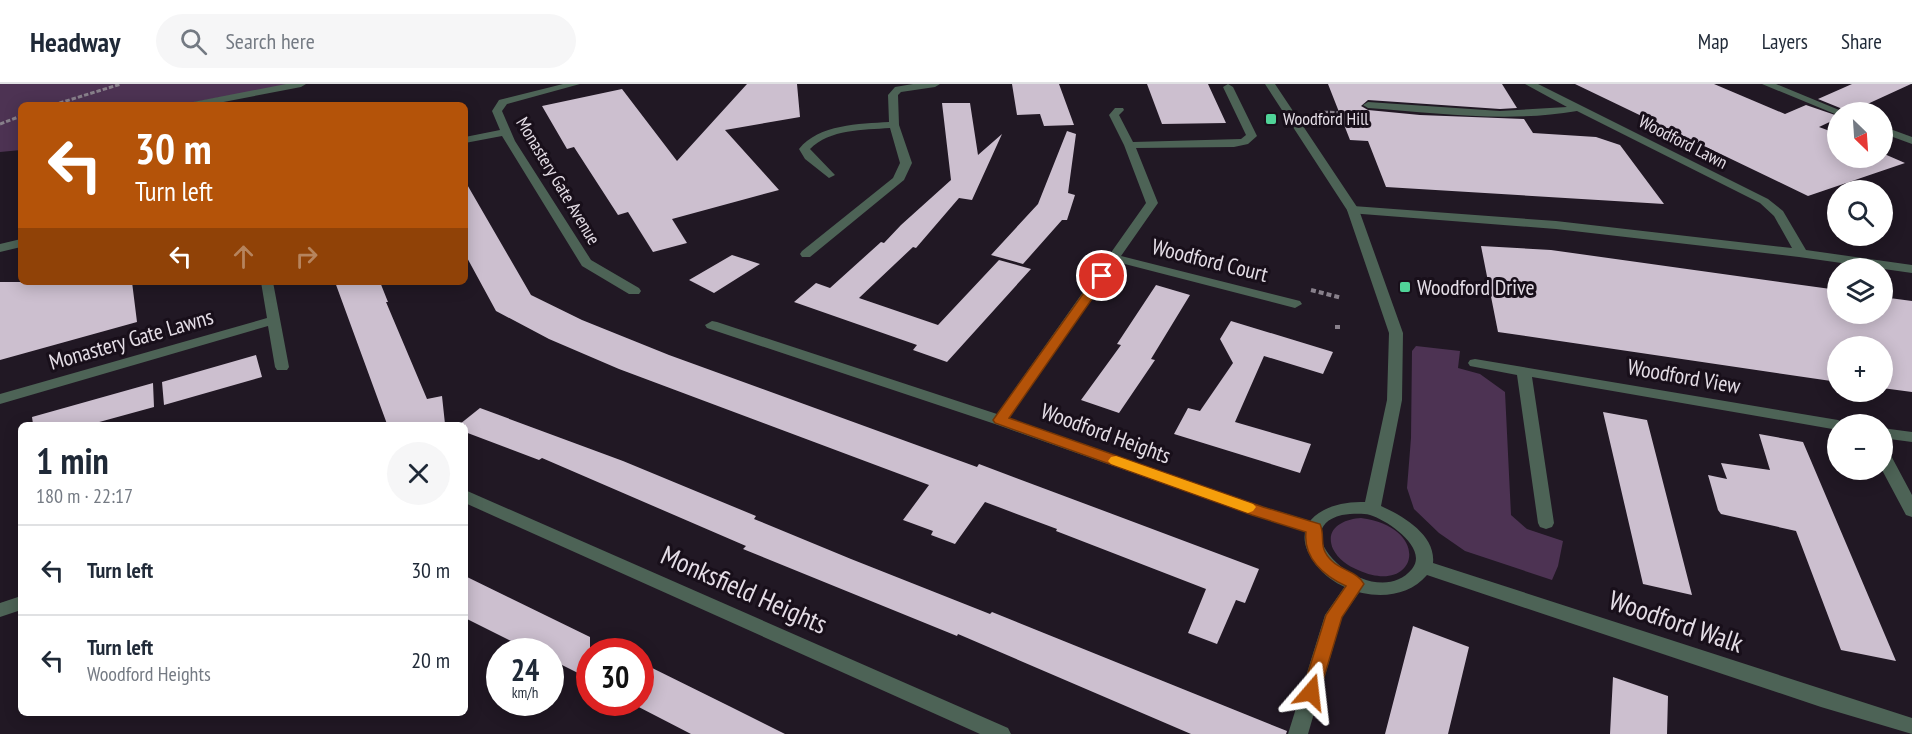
<!DOCTYPE html>
<html lang="en">
<head>
<meta charset="utf-8">
<style>
	:root { --surface:#fff; --page:#f6f6f7; --text:#1f2937; --muted:#747a83; --line:#e0e1e3 }
	body { margin:0; font-family:"PT Sans Narrow",sans-serif; background:var(--page); color:var(--text); height:100vh; display:flex; flex-direction:column; font-size:22px; white-space:nowrap }
	* { box-sizing:border-box; margin:0 }
	p { font-size:20px; color:var(--muted) }
	.icon { flex:none; width:33px; height:33px; fill:none; stroke:currentColor; stroke-width:2; stroke-linecap:round; stroke-linejoin:round }
	.map { position:relative; flex:1; overflow:hidden }
	.side { position:absolute; left:18px; top:338px; width:450px; height:294px; display:flex; flex-direction:column; background:var(--surface); border-radius:9px; box-shadow:0 3px 15px #0003 }
	.side>* { flex:none }
	.top-card { position:absolute; left:18px; top:18px; width:450px; height:183px; border-radius:9px; box-shadow:0 3px 15px #0003; background:#b45309; color:#fff; overflow:hidden }
	.needle { width:39px; rotate:155deg }
	.tools { position:absolute; left:1827px; top:18px; display:grid; gap:12px }
	.tools a { display:grid; place-items:center; width:66px; height:66px; border-radius:50%; background:var(--surface); box-shadow:0 3px 15px #0003; font-size:30px }
	.speed { position:absolute; left:486px; top:554px; display:flex; gap:12px; font-size:30px; font-weight:700; text-align:center }
	.speed>* { display:grid; place-content:center; width:78px; height:78px; border-radius:50%; background:var(--surface); box-shadow:0 3px 15px #0003; line-height:1 }
	.speed small { font-size:15px; font-weight:400 }
	.speed .limit { border:9px solid #d22; background:#fff; color:#111 }
	.pin { position:absolute; display:grid; place-items:center; width:51px; height:51px; color:#fff; margin:-26px; border:3px solid #fff; border-radius:50%; box-shadow:0 2px 6px #0007 }
	.me { position:absolute; width:66px; margin:-33px; rotate:17deg; stroke-linejoin:round; filter:drop-shadow(0 0 4px #0008) }
	.turn { display:flex; align-items:center; gap:21px; height:126px; padding:0 18px; font-size:27px }
	.turn .icon { width:78px; height:78px; stroke-width:2.5 }
	.turn b { display:block; font-size:42px; line-height:51px }
	.lanes { display:flex; align-items:center; height:57px; padding:0 18px; background:#0003; justify-content:center; gap:30px; direction:ltr }
	.lanes .off { opacity:.35 }
	.round { display:grid; place-items:center; flex:none; width:63px; height:63px; border-radius:32px; background:var(--page) }
	.summary { display:flex; align-items:center; justify-content:space-between; height:102px; padding:0 18px }
	h1 { font-size:36px; font-weight:800; line-height:45px }
	ul { padding:0; list-style:none }
	li { display:flex; align-items:center; gap:18px; height:90px; padding:0 18px; border-top:2px solid var(--line) }
	li div { flex:1 }
	li b { display:block; font-size:22px }
	li em { font-style:normal }
	header { display:flex; align-items:center; gap:36px; box-sizing:border-box; height:84px; padding:0 30px; background:var(--surface); border-bottom:2px solid var(--line) }
	header strong { font-size:28px }
	nav { display:flex; gap:33px; margin-inline-start:auto; font-size:21px }
	.search { width:420px; height:54px; background:var(--page); display:flex; align-items:center; gap:15px; box-sizing:border-box; padding:0 21px; border-radius:33px; color:var(--muted); font-size:22px }
	.map>svg:first-child { display:block }
	.green { fill:#4d3353 }
	.building { fill:#ccbfcf }
	.lines { fill:none; stroke-linecap:round; stroke-linejoin:round }
	.path-far1 { stroke:#88808b; stroke-width:3; stroke-dasharray:4.5 2; stroke-linecap:butt }
	.path { stroke:#88808b; stroke-width:4; stroke-dasharray:5 3; stroke-linecap:butt }
	.minor { fill:#4d6356; fill-rule:evenodd }
	.tertiary { fill:#4d6356; fill-rule:evenodd }
	.route { fill:#b45309; stroke:#753606; stroke-width:1.5 }
	.slow { fill:#f59e0b }
	.poi-dot { fill:#50d398; stroke:#180f1a; stroke-width:2 }
	.labels { text-anchor:middle; stroke-width:6; stroke-linejoin:round; paint-order:stroke }
	.far-poi-label { font-size:18px; fill:#e4dde6; stroke:#180f1a; text-anchor:start }
	.far-street-label { font-size:18px; fill:#e4dde6; stroke:#180f1a }
	.street-label { font-size:22px; fill:#e4dde6; stroke:#180f1a }
	.poi-label { font-size:22px; fill:#e4dde6; stroke:#180f1a; text-anchor:start }
	.near-street-label { font-size:27px; fill:#e4dde6; stroke:#180f1a }
</style>
</head>
<body>
<header>
<strong>Headway</strong>
<div class="search"><svg class="icon" aria-label="search" viewBox="0 0 24 24"><circle cx="10" cy="10" r="6"/><path d="M15 15l6 6"/></svg>Search here</div>
<nav><a>Map</a><a>Layers</a><a>Share</a></nav>
</header>
<div class="map">
<svg width="1912" height="650" viewBox="0 0 1912 650">
	<rect width="100%" height="100%" fill="#211824"/>
	<path class="green" d="M0 0H293L184 20 21 21V66L0 68Z
		M1416 262 1460 267 1458 284 1480 290 1505 308 1511 431 1527 445 1563 457 1558 482 1552 496 1465 467 1439 449 1414 425 1407 404 1411 354 1412 267Z
		M1361 434C1434 444 1417 513 1358 486 1348 482 1338 475 1333 465 1324 444 1344 435 1361 434Z"/>
	<path class="building" d="M747 0H797L800 33 725 46 779 106 672 135 687 159 653 168 628 128 618 131 574 63 567 65 542 22 622 5 677 77Z
		M1012 0H1059L1074 41 1044 42 1040 30 1017 31Z
		M1147 0H1208L1226 39 1162 40Z
		M1328 0H1502L1517 24 1500 25 1368 16 1361 22 1368 26 1420 31 1524 35 1533 49 1596 53 1620 61 1664 120 1386 103 1368 57 1350 56Z
		M1575 0H1714L1785 30 1806 21 1838 32V34L1819 43 1838 50V74H1882V69L1905 79 1808 112Z
		M1852 0H1911L1850 28 1818 15Z
		M942 19H970L978 71 1002 50 972 116 959 114 916 164 913 163 859 214 938 241 999 176 1031 185 947 278 913 266 917 261 794 218 816 199 830 204 881 158 884 159 901 141 951 96Z
		M1067 47 1076 50 1068 109 1075 111 1067 136H1062L1023 180 991 171 1038 120Z
		M465 97 531 211 582 236 669 271 977 383 979 380 1259 485 1245 519 1236 516 1217 560 1188 549 1206 505 1056 447 1057 445 985 418 955 460 931 451 933 447 903 436 929 401 619 285 549 255 496 227 465 170Z
		M1481 162 1551 166 1838 206V230H1882V213L1912 217V308L1882 304V262H1838V298L1498 248Z
		M732 171 760 180 714 209 689 196Z
		M0 198H132L137 238 0 276Z
		M335 198H380L388 218H386L427 315 442 312 445 340H387Z
		M1156 201 1190 211 1151 275 1155 276 1119 329 1081 316 1121 261 1117 260Z
		M1231 237 1333 268 1323 290 1264 272 1235 338 1311 360 1300 389 1174 350 1188 324 1200 327 1233 279 1220 255Z
		M256 271 262 293 164 321 162 298Z
		M153 299 154 323 92 340H33L32 333Z
		M480 324 623 377 756 432 754 435 851 475 990 530 992 528 1287 647 1286 650H1191L958 550 957 552 743 465 746 462 542 374 539 376 465 348V340H460Z
		M1603 328 1647 336 1692 511 1643 500Z
		M1759 350 1803 358 1896 577 1841 566 1796 447 1721 430 1718 426 1708 391 1727 395 1721 379 1770 386Z
		M465 492 590 553V595L550 575V567H535L524 562 523 563 465 534Z
		M1413 542 1469 563 1448 650H1385Z
		M640 578 729 622 785 650H691L629 618H640Z
		M1613 593 1668 612 1667 650H1610Z"/>
	<g class="lines">
		<path class="path-far1" d="M53 21 121 0
			M1317 28 1352 29
			M0 40 21 32"/>
		<path class="path" d="M1311 206 1342 214
			M1335 243H1340"/>
		<path class="minor" d="M286 0H306L301 3 208 21H188L193 18Z
			M563 0H580L507 20 502 27 515 57 591 176 639 204 641 207 639 210H629L582 182 502 52 465 59V53L500 46 492 27 499 16Z
			M913 0H940L935 3 901 8 898 11 899 41 912 79 904 96 810 173H802L800 170 802 167 893 94 900 79 890 44C863 46 830 45 810 65L835 91 829 94 805 75 799 65C819 40 859 40 889 38L888 11 895 3Z
			M1228 0 1233 3 1257 52 1248 60 1234 63 1136 64 1158 119 1121 172 1300 217 1302 220 1295 224 1117 178 1009 334 1264 423 1320 440 1322 444 1320 448 1314 450 1252 431 995 340 707 244 705 241 712 237 717 238 997 330 1146 119 1124 61 1109 31 1115 24H1123L1124 26 1119 31 1133 58 1241 55 1246 51 1223 3Z
			M1525 0H1538L1768 115 1783 127 1806 166 1912 181V189L1799 173 1556 145 1349 129 1347 126 1353 122 1556 137 1792 164 1774 132 1760 119 1577 27C1507 39 1438 29 1368 24L1363 21 1368 18 1500 27 1567 23Z
			M1762 0H1776L1844 28 1835 30Z
			M1882 42 1912 53V60L1882 49Z
			M21 155V163L0 168V160Z
			M261 198H273L289 283 287 286H277L275 283 268 242 0 320V310L267 234Z
			M1475 275 1838 336 1845 340H1838V346L1532 293 1554 439 1552 443 1546 445 1540 443 1538 439 1517 291 1470 282 1468 279 1470 276Z
			M1882 344 1912 348V358L1882 354Z
			M1882 365 1888 366 1912 411V433L1906 431 1882 386Z
			M465 406 1008 644 1011 650H980L465 419Z
			M1356 493 1362 495 1365 500 1342 533 1308 650H1288L1325 531 1350 495Z
			M21 512V526L0 533V519Z"/>
		<path class="tertiary" d="M1265 0H1275L1359 126 1403 249 1402 316 1381 422C1403 432 1436 451 1433 479L1912 634V650L1821 623 1427 491C1400 523 1343 514 1317 482 1283 440 1325 416 1365 418L1387 316 1389 249 1347 126ZM1342 431C1351 430 1361 429 1370 431 1387 436 1429 464 1412 485 1374 531 1279 446 1342 431Z"/>
	</g>
	<path class="route" d="M1102 188 1108 192 1009 334 1263 423 1320 440C1326 453 1317 463 1332 477 1341 486 1359 489 1364 500L1342 533 1318 613 1311 615 1305 613 1302 608 1326 531 1346 502C1324 492 1303 474 1306 448L1252 431 995 339 993 336 1098 189Z"/>
	<path class="slow" d="M1116 372 1253 420 1256 423 1253 427 1248 429 1111 380 1108 377 1111 373Z"/>
	<g class="poi-dot">
		<rect x="1265" y="29" width="12" height="12" rx="3"/>
		<rect x="1399" y="197" width="12" height="12" rx="3"/>
	</g>
	<g class="labels">
		<g class="far-poi-label">
			<text x="1283" y="41">Woodford Hill</text>
		</g>
		<g class="far-street-label">
			<text transform="translate(1683 58) rotate(27)" y="6">Woodford Lawn</text>
			<text transform="translate(558 97) rotate(59)" y="6">Monastery Gate Avenue</text>
		</g>
		<g class="street-label">
			<text transform="translate(1210 176) rotate(14)" y="8">Woodford Court</text>
			<text transform="translate(131 255) rotate(-16)" y="8">Monastery Gate Lawns</text>
			<text transform="translate(1684 292) rotate(10)" y="8">Woodford View</text>
			<text transform="translate(1106 349) rotate(20)" y="8">Woodford Heights</text>
		</g>
		<g class="poi-label">
			<text x="1417" y="211">Woodford Drive</text>
		</g>
		<g class="near-street-label">
			<text transform="translate(744 506) rotate(24)" y="9">Monksfield Heights</text>
			<text transform="translate(1676 538) rotate(19)" y="9">Woodford Walk</text>
		</g>
	</g>
</svg>
<div class="tools">
<a><svg class="needle" viewBox="-14 -14 28 28"><path d="M0-13l5 13h-10z" fill="#e53935"/><path d="M0 13l5-13h-10z" fill="#747a83"/></svg></a>
<a><svg class="icon" aria-label="search" viewBox="0 0 24 24"><circle cx="10" cy="10" r="6"/><path d="M15 15l6 6"/></svg></a>
<a><svg class="icon" aria-label="layers" viewBox="0 0 24 24"><path d="M12 4l9 5-9 5-9-5zM3 14l9 5 9-5"/></svg></a>
<a>+</a>
<a>−</a>
</div>
<div class="speed"><div>24<small>km/h</small></div><div class="limit">30</div></div>
<div class="pin" style="left:1102px;top:192px;background:#d93025"><svg class="icon" aria-label="arrive" viewBox="0 0 24 24"><path d="M6 21V4h12l-3 4 3 4H6"/></svg></div>
<svg class="me" style="left:1311px;top:608px" viewBox="-20 -20 40 40"><path d="M0-17L14 15 0 8-14 15z" fill="#b45309" stroke="#fff" stroke-width="4"/></svg>
<div class="top-card">
<div class="turn"><svg class="icon" aria-label="left" viewBox="0 0 24 24"><path d="M17 20v-9H6M10 6l-5 5 5 5"/></svg><div><b>30 m</b>Turn left</div></div>
<div class="lanes"><svg class="icon" aria-label="left" viewBox="0 0 24 24"><path d="M17 20v-9H6M10 6l-5 5 5 5"/></svg><svg class="icon off" aria-label="ahead" viewBox="0 0 24 24"><path d="M12 20V5M6 11l6-6 6 6"/></svg><svg class="icon off" aria-label="right" viewBox="0 0 24 24"><path d="M7 20v-9h11M14 6l5 5-5 5"/></svg></div>
</div>
<section class="side">
<div class="summary"><div><h1>1 min</h1><p>180 m · 22:17</p></div><a class="round"><svg class="icon" aria-label="close" viewBox="0 0 24 24"><path d="M6 6l12 12M18 6L6 18"/></svg></a></div>
<ul>
<li><svg class="icon" aria-label="left" viewBox="0 0 24 24"><path d="M17 20v-9H6M10 6l-5 5 5 5"/></svg><div><b>Turn left</b></div><em>30 m</em></li>
<li><svg class="icon" aria-label="left" viewBox="0 0 24 24"><path d="M17 20v-9H6M10 6l-5 5 5 5"/></svg><div><b>Turn left</b><p>Woodford Heights</p></div><em>20 m</em></li>
</ul>
</section>
</div>
</body>
</html>
